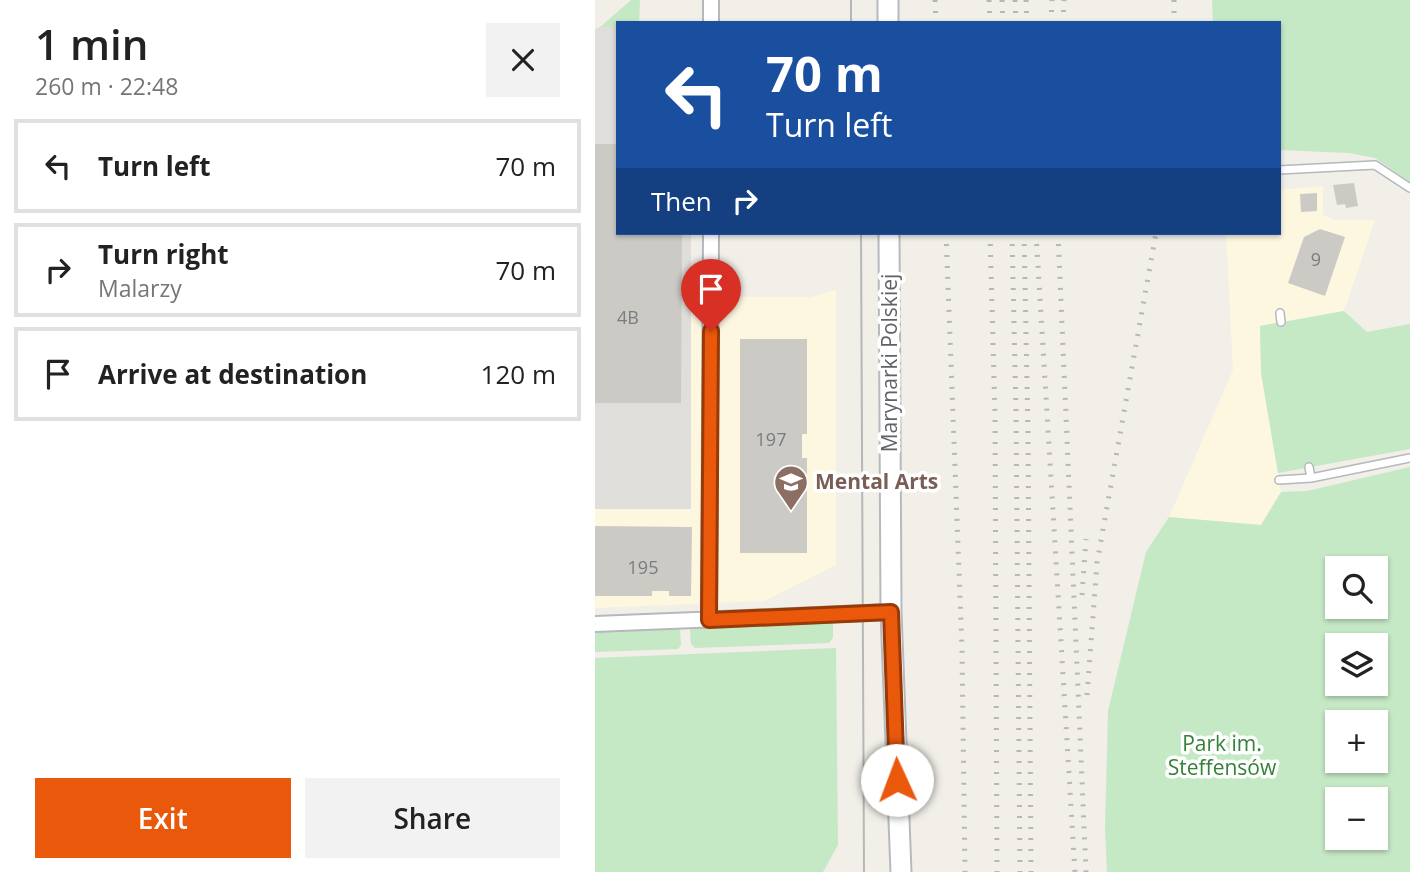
<!DOCTYPE html>
<html lang="en">
<head>
<meta charset="utf-8">
<style>
	:root { --surface:#fff; --page:#f2f2f2; --text:#222; --muted:#767676; --line:#e0e0e0; --accent:#ea580c }
	body { margin:0; font-family:"Open Sans",sans-serif; background:var(--page); color:var(--text); height:100vh; display:flex; flex-direction:column; font-size:26px; white-space:nowrap }
	* { box-sizing:border-box; margin:0 }
	p { font-size:23px; color:var(--muted) }
	.icon { flex:none; width:38px; height:38px; fill:none; stroke:currentColor; stroke-width:2; stroke-linecap:round; stroke-linejoin:round }
	.map { position:relative; flex:1; overflow:hidden }
	.details { display:flex; flex-direction:column; background:var(--surface); width:595px }
	.details>* { flex:none }
	.banner { position:absolute; left:21px; top:21px; width:665px; height:214px; border-radius:0px; box-shadow:0 2px 5px #0004; background:#1a4fa0; color:#fff; overflow:hidden }
	.buttons { position:absolute; left:730px; top:556px; display:grid; gap:14px }
	.buttons a { display:grid; place-items:center; width:63px; height:63px; border-radius:0px; background:var(--surface); box-shadow:0 2px 5px #0004; font-size:35px }
	.pin { position:absolute; display:grid; place-items:center; width:60px; height:60px; color:#fff; margin:-72px -30px; border-radius:50% 50% 50% 0; rotate:-45deg; box-shadow:0 0 7px #0007 }
	.pin .icon { rotate:45deg }
	.me { position:absolute; width:77px; margin:-38px; rotate:358deg; stroke-linejoin:round; filter:drop-shadow(0 0 5px #0008) }
	.turn { display:flex; align-items:center; gap:24px; height:147px; padding:0 35px; font-size:32px }
	.turn .icon { width:91px; height:91px; stroke-width:2.5 }
	.turn b { display:block; font-size:49px; line-height:60px }
	.then { display:flex; align-items:center; height:66px; padding:0 35px; background:#0003; gap:14px; font-size:26px }
	.round { display:grid; place-items:center; flex:none; width:74px; height:74px; border-radius:0px; background:var(--page) }
	.headline { display:flex; align-items:center; justify-content:space-between; height:119px; padding:0 35px }
	h1 { font-size:42px; font-weight:600; line-height:52px }
	.cta { display:flex; gap:14px; margin-top:auto; padding:14px 35px }
	.cta a { flex:1; height:80px; border-radius:0px; background:var(--accent); color:#fff; font-size:28px; font-weight:600; line-height:80px; text-align:center }
	.cta a+a { background:var(--page); color:var(--text) }
	ul { padding:0; list-style:none }
	li { display:flex; align-items:center; gap:21px; height:94px; margin:0 14px 10px; padding:0 21px; border:4px solid var(--line); border-radius:0px }
	li div { flex:1 }
	li b { display:block; font-size:26px }
	li em { font-style:normal }
	main { display:flex; flex:1; min-height:0 }
	.map>svg:first-child { display:block }
	.commercial { fill:#fef7e0 }
	.industrial { fill:#e0deda }
	.green { fill:#c5e8c5; fill-rule:evenodd }
	.building { fill:#cccac5 }
	.lines { fill:none; stroke-linecap:round; stroke-linejoin:round }
	.lane-casing { stroke:#b5b8bc; stroke-width:10 }
	.street-casing { stroke:#b5b8bc; stroke-width:18 }
	.secondary-casing { stroke:#b6babf; stroke-width:23 }
	.lane { stroke:#fff; stroke-width:7 }
	.street { stroke:#fff; stroke-width:14 }
	.secondary { stroke:#fff; stroke-width:19 }
	.tram { stroke:#b6b7b8; stroke-width:2 }
	.rail { stroke:#b6b7b8; stroke-width:5; stroke-dasharray:2 9; stroke-linecap:butt }
	.route-casing { stroke:#983908; stroke-width:18 }
	.route { stroke:#ea580c; stroke-width:12 }
	.labels { text-anchor:middle; stroke-width:7; stroke-linejoin:round; paint-order:stroke }
	.number-label { font-size:18px; fill:#7a7d7f }
	.street-label { font-size:21px; fill:#5f6368; stroke:#fff }
	.education-label { font-size:21px; font-weight:bold; fill:#785e54; stroke:#fff; text-anchor:start }
	.park-label { font-size:21px; fill:#348238; stroke:#fff }
</style>
</head>
<body>
<main>
<section class="details">
<div class="headline"><div><h1>1 min</h1><p>260 m · 22:48</p></div><a class="round"><svg class="icon" aria-label="close" viewBox="0 0 24 24"><path d="M6 6l12 12M18 6L6 18"/></svg></a></div>
<ul>
<li><svg class="icon" aria-label="left" viewBox="0 0 24 24"><path d="M17 20v-9H6M10 6l-5 5 5 5"/></svg><div><b>Turn left</b></div><em>70 m</em></li>
<li><svg class="icon" aria-label="right" viewBox="0 0 24 24"><path d="M7 20v-9h11M14 6l5 5-5 5"/></svg><div><b>Turn right</b><p>Malarzy</p></div><em>70 m</em></li>
<li><svg class="icon" aria-label="arrive" viewBox="0 0 24 24"><path d="M6 21V4h12l-3 4 3 4H6"/></svg><div><b>Arrive at destination</b></div><em>120 m</em></li>
</ul>
<div class="cta"><a>Exit</a><a>Share</a></div>
</section>
<div class="map">
<svg width="815" height="872" viewBox="0 0 815 872">
	<rect width="100%" height="100%" fill="#f1efe8"/>
	<path class="commercial" d="M728 186V215L739 220H780L749 311 665 326 666 373 686 492 666 525 574 517 638 370 631 233H684V190Z
		M237 291H241V565L169 601 0 608V509H96V297H216Z"/>
	<path class="industrial" d="M5 27H23V233H96V509H0V29Z"/>
	<path class="green" d="M36 0H45L44 23H23V27H5Z
		M617 0H815V182L780 158 754 153 684 150V23H618Z
		M749 311 772 332 815 324V449L683 473 666 373 665 326Z
		M815 467V872H512L510 828 513 711 551 552 574 517 666 525 686 492 712 491ZM742 569H780V607H742ZM742 646H780V684H742ZM742 723H780V761H742ZM742 800H780V838H742Z
		M238 622V638L234 643 100 648 96 644 95 628Z
		M85 628 86 645 83 649 0 652V631Z
		M241 648 243 845 228 872H0V658Z"/>
	<path class="building" d="M0 144H23V233H87L86 403H0Z
		M759 183 763 206 751 208 750 204 742 205 738 185Z
		M722 193V211L706 212 705 194Z
		M725 229 750 237 730 296 693 283 709 237Z
		M145 339H212V434H207V458H212V553H145Z
		M0 526 97 527 96 596H74V591H57V596H0Z"/>
	<g class="lines">
		<g class="lane-casing">
			<path id="lane" d="M684 170 780 165 815 188
				M685 313 686 322
				M714 467 716 478
				M684 480 716 478 815 458"/>
		</g>
		<g class="street-casing">
			<path id="street" d="M116 23V0
				M114 620 116 233
				M0 624 296 612"/>
		</g>
		<g class="secondary-casing">
			<path id="secondary" d="M293 0V23
				M294 233 296 612 306 872"/>
		</g>
		<use href="#lane" class="lane"/>
		<use href="#street" class="street"/>
		<use href="#secondary" class="secondary"/>
		<path class="tram" d="M256 0V23
			M266 233 269 872"/>
		<path class="rail" d="M340 0 341 23
			M394 0 395 23
			M407 0 408 23
			M420 0 421 23
			M431 0 432 23
			M579 0V23
			M456 23 457 0
			M468 23 469 0
			M351 233 367 650 370 872
			M395 233 400 414 402 872
			M417 233 421 413 425 872
			M429 233 433 433 436 872
			M441 233 480 872
			M463 233 491 872
			M487 595 491 539
			M492 695 502 563 561 233"/>
	</g>
	<g class="lines">
		<g class="route-casing">
			<path id="route" d="M116 331 114 620 296 612 302 780"/>
		</g>
		<use href="#route" class="route"/>
	</g>
	<defs>
		<g id="school-pin" transform="scale(1.75)"><path d="M0 17L-7.5 6A9.5 9.5 0 1 1 7.5 6Z" fill="#8d6e63" stroke="#fff"/><path d="M0-5L7-2L0 1L-7-2ZM-4 1L0 2.5L4 1V4Q0 6-4 4Z" fill="#fff"/></g>
	</defs>
	<g fill-rule="evenodd">
		<use href="#school-pin" x="196" y="482"/>
	</g>
	<g class="labels">
		<g class="number-label">
			<text x="721" y="266">9</text>
			<text x="33" y="324">4B</text>
			<text x="176" y="446">197</text>
			<text x="48" y="574">195</text>
		</g>
		<g class="street-label">
			<text transform="translate(295 363) rotate(-90)" y="7">Marynarki Polskiej</text>
		</g>
		<g class="education-label">
			<text x="220" y="489">Mental Arts</text>
		</g>
		<g class="park-label">
			<text x="627" y="751">Park im.<tspan x="627" dy="24">Steffensów</tspan></text>
		</g>
	</g>
</svg>
<div class="buttons">
<a><svg class="icon" aria-label="search" viewBox="0 0 24 24"><circle cx="10" cy="10" r="6"/><path d="M15 15l6 6"/></svg></a>
<a><svg class="icon" aria-label="layers" viewBox="0 0 24 24"><path d="M12 4l9 5-9 5-9-5zM3 14l9 5 9-5"/></svg></a>
<a>+</a>
<a>−</a>
</div>
<div class="pin" style="left:116px;top:331px;background:#d93025"><svg class="icon" aria-label="arrive" viewBox="0 0 24 24"><path d="M6 21V4h12l-3 4 3 4H6"/></svg></div>
<svg class="me" style="left:302px;top:780px" viewBox="-20 -20 40 40"><circle r="19" fill="#fff"/><path d="M0-13L10 11 0 6-10 11z" fill="#ea580c"/></svg>
<div class="banner">
<div class="turn"><svg class="icon" aria-label="left" viewBox="0 0 24 24"><path d="M17 20v-9H6M10 6l-5 5 5 5"/></svg><div><b>70 m</b>Turn left</div></div>
<div class="then">Then<svg class="icon" aria-label="right" viewBox="0 0 24 24"><path d="M7 20v-9h11M14 6l5 5-5 5"/></svg></div>
</div>
</div>
</main>
</body>
</html>
